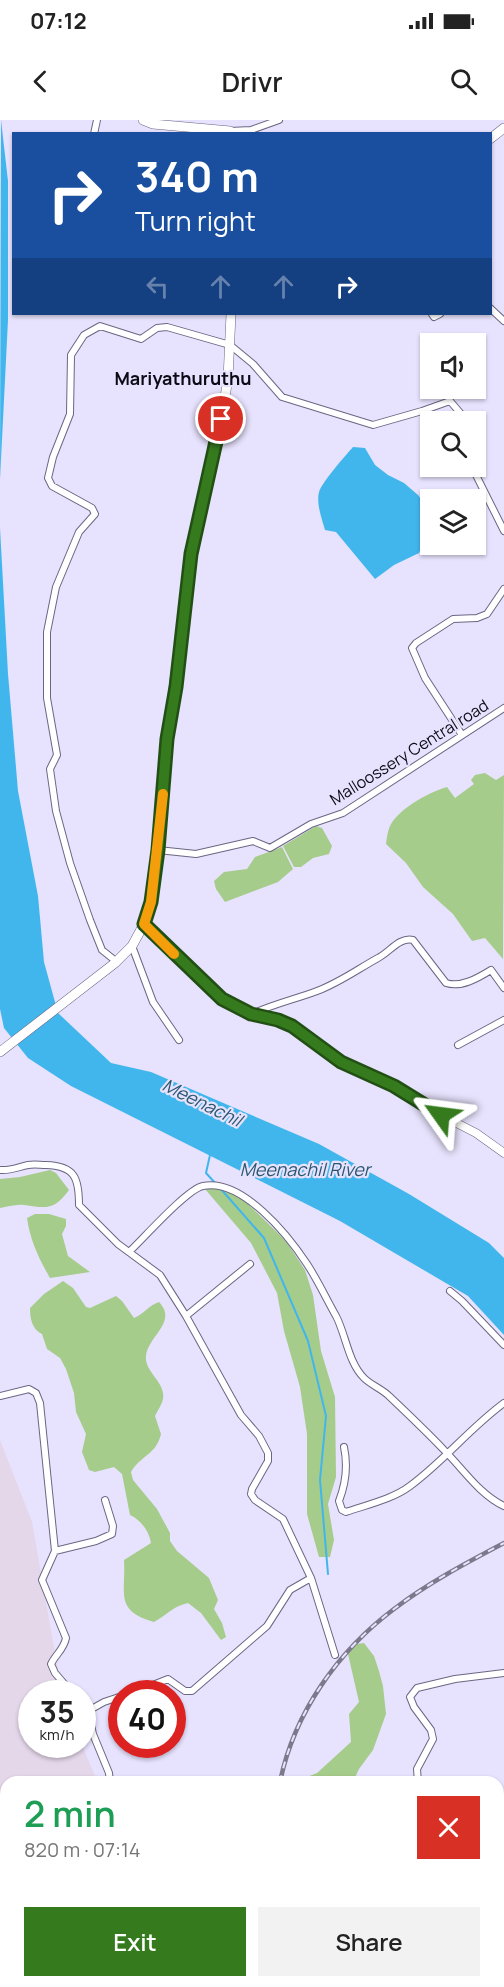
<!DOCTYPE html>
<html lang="en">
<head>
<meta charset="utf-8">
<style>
	:root { --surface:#fff; --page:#f2f2f2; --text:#222; --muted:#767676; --accent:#357b1e }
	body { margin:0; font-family:Manrope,sans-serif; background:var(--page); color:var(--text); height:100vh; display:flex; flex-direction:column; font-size:22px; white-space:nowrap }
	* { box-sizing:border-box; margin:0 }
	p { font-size:20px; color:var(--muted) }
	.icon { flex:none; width:33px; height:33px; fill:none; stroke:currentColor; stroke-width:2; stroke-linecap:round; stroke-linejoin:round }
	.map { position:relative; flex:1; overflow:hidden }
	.details { position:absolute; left:0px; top:1656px; width:504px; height:212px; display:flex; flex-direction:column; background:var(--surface); border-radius:18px 18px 0 0; box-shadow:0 2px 4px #0004 }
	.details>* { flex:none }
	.top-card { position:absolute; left:12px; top:12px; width:480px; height:183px; border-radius:0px; box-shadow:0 2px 4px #0004; background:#1a4fa0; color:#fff; overflow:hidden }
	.buttons { position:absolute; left:420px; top:213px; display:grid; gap:12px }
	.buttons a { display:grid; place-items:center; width:66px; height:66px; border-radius:0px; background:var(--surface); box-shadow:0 2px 4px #0004; font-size:30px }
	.speed { position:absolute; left:18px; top:1560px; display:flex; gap:12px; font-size:30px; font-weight:700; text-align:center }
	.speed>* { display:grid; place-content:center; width:78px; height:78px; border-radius:50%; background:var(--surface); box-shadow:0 2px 4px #0004; line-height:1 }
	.speed small { font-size:15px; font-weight:400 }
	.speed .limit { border:9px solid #d22; background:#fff; color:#111 }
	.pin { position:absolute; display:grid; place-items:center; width:51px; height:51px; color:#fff; margin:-26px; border:3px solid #fff; border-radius:50%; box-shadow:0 2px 6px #0007 }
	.me { position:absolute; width:66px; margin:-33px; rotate:301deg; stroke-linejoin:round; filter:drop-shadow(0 0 4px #0008) }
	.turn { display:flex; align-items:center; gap:21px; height:126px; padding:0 24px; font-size:27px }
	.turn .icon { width:78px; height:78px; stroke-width:2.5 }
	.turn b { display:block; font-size:42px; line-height:51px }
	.lanes { display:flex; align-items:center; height:57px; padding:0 24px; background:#0003; justify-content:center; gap:30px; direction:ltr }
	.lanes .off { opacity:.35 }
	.round { display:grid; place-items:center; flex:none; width:63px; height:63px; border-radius:0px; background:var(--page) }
	.summary { display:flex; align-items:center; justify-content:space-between; height:102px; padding:0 24px }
	h1 { font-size:36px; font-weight:600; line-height:45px; color:#1e9e55 }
	.button { display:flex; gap:12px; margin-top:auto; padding:12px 24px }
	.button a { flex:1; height:69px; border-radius:0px; background:var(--accent); color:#fff; font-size:24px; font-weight:600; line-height:69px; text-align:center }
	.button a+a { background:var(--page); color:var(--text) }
	.status { display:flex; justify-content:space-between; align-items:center; height:42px; padding:0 30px; background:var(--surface); direction:ltr }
	.status svg { height:16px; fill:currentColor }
	header { display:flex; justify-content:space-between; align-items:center; height:78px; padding:0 24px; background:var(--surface); font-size:27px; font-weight:600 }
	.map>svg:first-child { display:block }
	.education { fill:#e5d7ea }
	.green { fill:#a6cc8b }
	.water { fill:#41b6ed }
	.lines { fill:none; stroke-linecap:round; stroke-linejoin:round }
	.stream { stroke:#41b6ed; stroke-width:2 }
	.minor-casing { stroke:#6b6683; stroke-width:8 }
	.tertiary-casing { stroke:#6b6683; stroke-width:9 }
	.secondary-casing { stroke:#6b6683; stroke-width:10 }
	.primary-casing { stroke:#6b6683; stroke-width:12 }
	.minor { stroke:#fff; stroke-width:6 }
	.tertiary { stroke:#fff; stroke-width:8 }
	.secondary { stroke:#fff; stroke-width:9 }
	.primary { stroke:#fff; stroke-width:10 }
	.rail-casing { stroke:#7d798d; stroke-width:4.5 }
	.rail { stroke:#e7e2fd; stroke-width:2; stroke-dasharray:7; stroke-linecap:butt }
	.route-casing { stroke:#225014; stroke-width:15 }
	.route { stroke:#357b1e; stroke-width:10 }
	.slow { stroke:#f59e0b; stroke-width:10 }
	.labels { text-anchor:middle; stroke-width:4.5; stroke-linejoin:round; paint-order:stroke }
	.street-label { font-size:16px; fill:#0c0a15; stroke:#e7e2fd }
	.neighbourhood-label { font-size:18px; font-weight:bold; fill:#0c0a15; stroke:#e7e2fd }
	.water-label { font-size:18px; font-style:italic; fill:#2a5870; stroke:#e7e2fd }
</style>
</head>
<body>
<div class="status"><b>07:12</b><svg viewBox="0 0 49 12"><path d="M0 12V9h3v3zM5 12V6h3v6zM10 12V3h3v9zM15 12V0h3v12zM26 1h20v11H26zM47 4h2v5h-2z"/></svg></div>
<header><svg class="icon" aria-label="back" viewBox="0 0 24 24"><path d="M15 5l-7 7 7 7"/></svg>Drivr<svg class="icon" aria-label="search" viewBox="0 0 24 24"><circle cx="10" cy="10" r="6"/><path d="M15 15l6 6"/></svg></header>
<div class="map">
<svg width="504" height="1867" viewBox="0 0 504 1867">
	<rect width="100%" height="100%" fill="#e7e2fd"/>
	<path class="education" d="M0 1320 32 1402 62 1573 32 1574V1624L82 1625 97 1661 6 1662V1683L0 1679Z"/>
	<path class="green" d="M485 653 496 660 504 655 503 839 485 818 472 821 453 794 423 767 406 743 386 724C387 717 388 707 393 701 404 686 430 672 447 667L455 678 474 664 471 660 475 655Z
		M316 706 322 708 332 726 329 734 313 738 301 747H294L283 726Z
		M282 727 293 749 278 762 225 782 216 769 214 761 224 752 247 749 255 737Z
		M50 1050 56 1053 69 1070C53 1091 47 1088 24 1085 16 1084 7 1087 0 1088V1059L20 1057Z
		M220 1067 246 1082 286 1121 305 1150 313 1175 321 1231 335 1277 336 1357 328 1384 334 1420 330 1437H319L307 1394V1314L300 1267 284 1211 277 1173 251 1123 205 1069Z
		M35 1094H49L66 1099V1106L62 1114 68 1136 90 1152 50 1158C39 1139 30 1120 27 1098Z
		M63 1161 73 1168 86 1187 90 1188 116 1176 122 1181 134 1198C144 1194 149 1185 159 1182 178 1202 148 1216 146 1236 144 1252 166 1262 163 1279 162 1284 158 1290 155 1296L161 1314C156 1335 141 1335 131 1352L133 1360 157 1389 170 1413V1421L177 1431 209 1458 218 1480 214 1489 222 1503 226 1517 221 1520 201 1493 188 1483C173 1486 167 1495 154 1502 114 1491 126 1473 124 1440L151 1423C149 1411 141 1400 130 1395L122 1354 114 1347 95 1352 89 1350 82 1332 86 1314 76 1292 74 1273 66 1249 60 1238 47 1229 42 1214C32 1209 30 1199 30 1188L44 1174Z
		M364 1523 374 1536 379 1551 383 1566 386 1594 373 1630 359 1649 353 1662H295L317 1653 351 1622 349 1594 359 1582 348 1534 357 1524Z
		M0 1725 4 1726 6 1730V1785L4 1788 0 1787Z"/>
	<path class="water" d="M1 0 8 61V200L0 359Z
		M353 327 365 328 375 345 388 355 404 363 418 375 428 388 421 401 427 413 419 433 394 445 375 459 336 412 325 410C322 399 316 384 319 372 322 362 345 336 353 327Z
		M0 408 8 554 18 671 38 776 44 842 58 893 111 943 151 952 319 1024 409 1074 489 1123 504 1138V1215L468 1176 340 1101 71 966 28 938 4 908 0 889Z
		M504 1788V1867H459L461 1862H498V1798Z"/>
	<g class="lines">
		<path class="stream" d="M210 1035 206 1053 216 1064
			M220 1068 264 1118 308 1221 326 1296 320 1360 328 1454"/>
		<g class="minor-casing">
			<path id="minor" d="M230 11 251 10 279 0
				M94 14 97 0
				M490 188 504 201
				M432 194 434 197 440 194
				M476 314C488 338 473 336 476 355L504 411
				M462 615 425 558 412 528 416 523 453 499 477 498 487 494 504 469
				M158 730 196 734 253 721 270 728 311 704 343 693 504 588
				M132 826 153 882 179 920
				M117 842 102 830 90 800 70 743 56 691 50 649 57 635 47 578V512L56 467 79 412 95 394 92 388 52 366 48 358 53 337 70 294 71 235 84 215 100 206 141 219 157 208 167 207 230 225 253 244 282 277 373 305 422 291 450 281 468 302
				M252 894C273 884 296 879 317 871 339 863 358 849 378 838 390 832 399 817 413 820L446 863C461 868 478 858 491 850L504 868
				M458 925 504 900
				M0 1050C10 1051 18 1047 28 1045 34 1044 40 1045 46 1045 75 1046 79 1058 79 1085L118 1124 160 1155 186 1196 241 1295 259 1316 268 1333V1341L252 1369 251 1374 255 1380 283 1399 311 1458 290 1470 267 1506 192 1571H185L168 1559 130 1574
				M129 1132C143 1119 187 1069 203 1066 242 1058 288 1115 307 1144 317 1159 327 1180 336 1196 346 1215 348 1242 364 1258 371 1265 382 1269 389 1276 408 1294 427 1312 444 1330 463 1349 480 1375 504 1386
				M450 1171 462 1181 504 1225
				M186 1196 250 1144
				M0 1276 29 1269 36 1273 40 1283 55 1431 42 1460 66 1518C64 1529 56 1534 51 1544L55 1553 73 1574
				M344 1327C348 1346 346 1363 339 1381L342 1390 346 1392C366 1385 393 1379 410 1366 444 1341 470 1308 504 1283
				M55 1431 96 1421 112 1414 113 1406 105 1380
				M311 1458 335 1535
				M110 1662 109 1653 93 1614 88 1591 104 1582 122 1576
				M418 1662 417 1649 433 1619 431 1610 414 1587 410 1577 417 1568 455 1559 504 1553
				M0 1689 6 1693
				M449 1862 455 1865
				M358 1864 369 1866 384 1862"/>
		</g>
		<g class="tertiary-casing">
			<path id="tertiary" d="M144 804 222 879 251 894 278 900 292 906 341 942 394 966 441 995 476 1013 504 1033"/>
		</g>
		<g class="secondary-casing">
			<path id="secondary" d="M143 0 153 4 230 11
				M490 19 504 8
				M0 932 115 843 132 826 144 804 151 782 158 730 167 619 191 434 218 317 228 259 231 194"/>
		</g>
		<g class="primary-casing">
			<path id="primary" d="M0 1826 6 1828
				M77 1862 89 1867"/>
		</g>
		<use href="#minor" class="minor"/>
		<use href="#tertiary" class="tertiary"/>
		<use href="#secondary" class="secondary"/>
		<use href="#primary" class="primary"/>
		<g class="rail-casing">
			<path id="rail" d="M280 1662C294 1593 338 1531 394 1489 428 1463 466 1443 504 1423
				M268 1867V1862"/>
		</g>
		<use href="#rail" class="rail"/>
	</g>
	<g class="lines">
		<g class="route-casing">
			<path id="route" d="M221 299 191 434 176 567 167 619 158 730 151 782 144 804 222 879 251 894 278 900 292 906 341 942 394 966 441 995"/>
		</g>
		<use href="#route" class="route"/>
		<path class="slow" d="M163 674 151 782 144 804 174 834"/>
	</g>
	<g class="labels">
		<g class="street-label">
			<text transform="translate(409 632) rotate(-32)" y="6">Malloossery Central road</text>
		</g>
		<g class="neighbourhood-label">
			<text x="183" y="265">Mariyathuruthu</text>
		</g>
		<g class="water-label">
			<text transform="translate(202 983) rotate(26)" y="6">Meenachil</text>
			<text x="305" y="1056">Meenachil River</text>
		</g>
	</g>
</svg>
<div class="buttons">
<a><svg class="icon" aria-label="sound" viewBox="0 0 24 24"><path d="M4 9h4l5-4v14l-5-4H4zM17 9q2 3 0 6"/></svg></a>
<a><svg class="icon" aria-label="search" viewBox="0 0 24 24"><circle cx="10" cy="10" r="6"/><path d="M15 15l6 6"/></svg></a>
<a><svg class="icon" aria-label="layers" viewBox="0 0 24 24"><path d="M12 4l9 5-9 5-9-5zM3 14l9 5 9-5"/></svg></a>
</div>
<div class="speed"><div>35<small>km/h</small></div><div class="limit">40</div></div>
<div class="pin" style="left:221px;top:299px;background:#d93025"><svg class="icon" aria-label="arrive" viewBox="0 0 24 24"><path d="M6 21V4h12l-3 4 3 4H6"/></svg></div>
<svg class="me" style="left:441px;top:995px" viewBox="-20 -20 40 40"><path d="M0-17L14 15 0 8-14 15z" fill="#357b1e" stroke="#fff" stroke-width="4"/></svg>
<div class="top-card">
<div class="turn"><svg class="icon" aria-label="right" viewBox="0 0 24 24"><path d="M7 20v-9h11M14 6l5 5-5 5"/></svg><div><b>340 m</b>Turn right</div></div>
<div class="lanes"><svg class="icon off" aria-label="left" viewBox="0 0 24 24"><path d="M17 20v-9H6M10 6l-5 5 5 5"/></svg><svg class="icon off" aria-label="ahead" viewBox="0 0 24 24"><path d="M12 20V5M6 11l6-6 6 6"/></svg><svg class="icon off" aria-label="ahead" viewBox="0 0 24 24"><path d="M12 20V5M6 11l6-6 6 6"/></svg><svg class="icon" aria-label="right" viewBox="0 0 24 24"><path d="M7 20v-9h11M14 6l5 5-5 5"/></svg></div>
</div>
<section class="details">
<div class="summary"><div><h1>2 min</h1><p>820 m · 07:14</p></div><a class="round" style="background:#d93025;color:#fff"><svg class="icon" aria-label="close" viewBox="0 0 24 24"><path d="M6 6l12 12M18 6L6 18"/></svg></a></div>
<div class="button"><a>Exit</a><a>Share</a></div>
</section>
</div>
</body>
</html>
